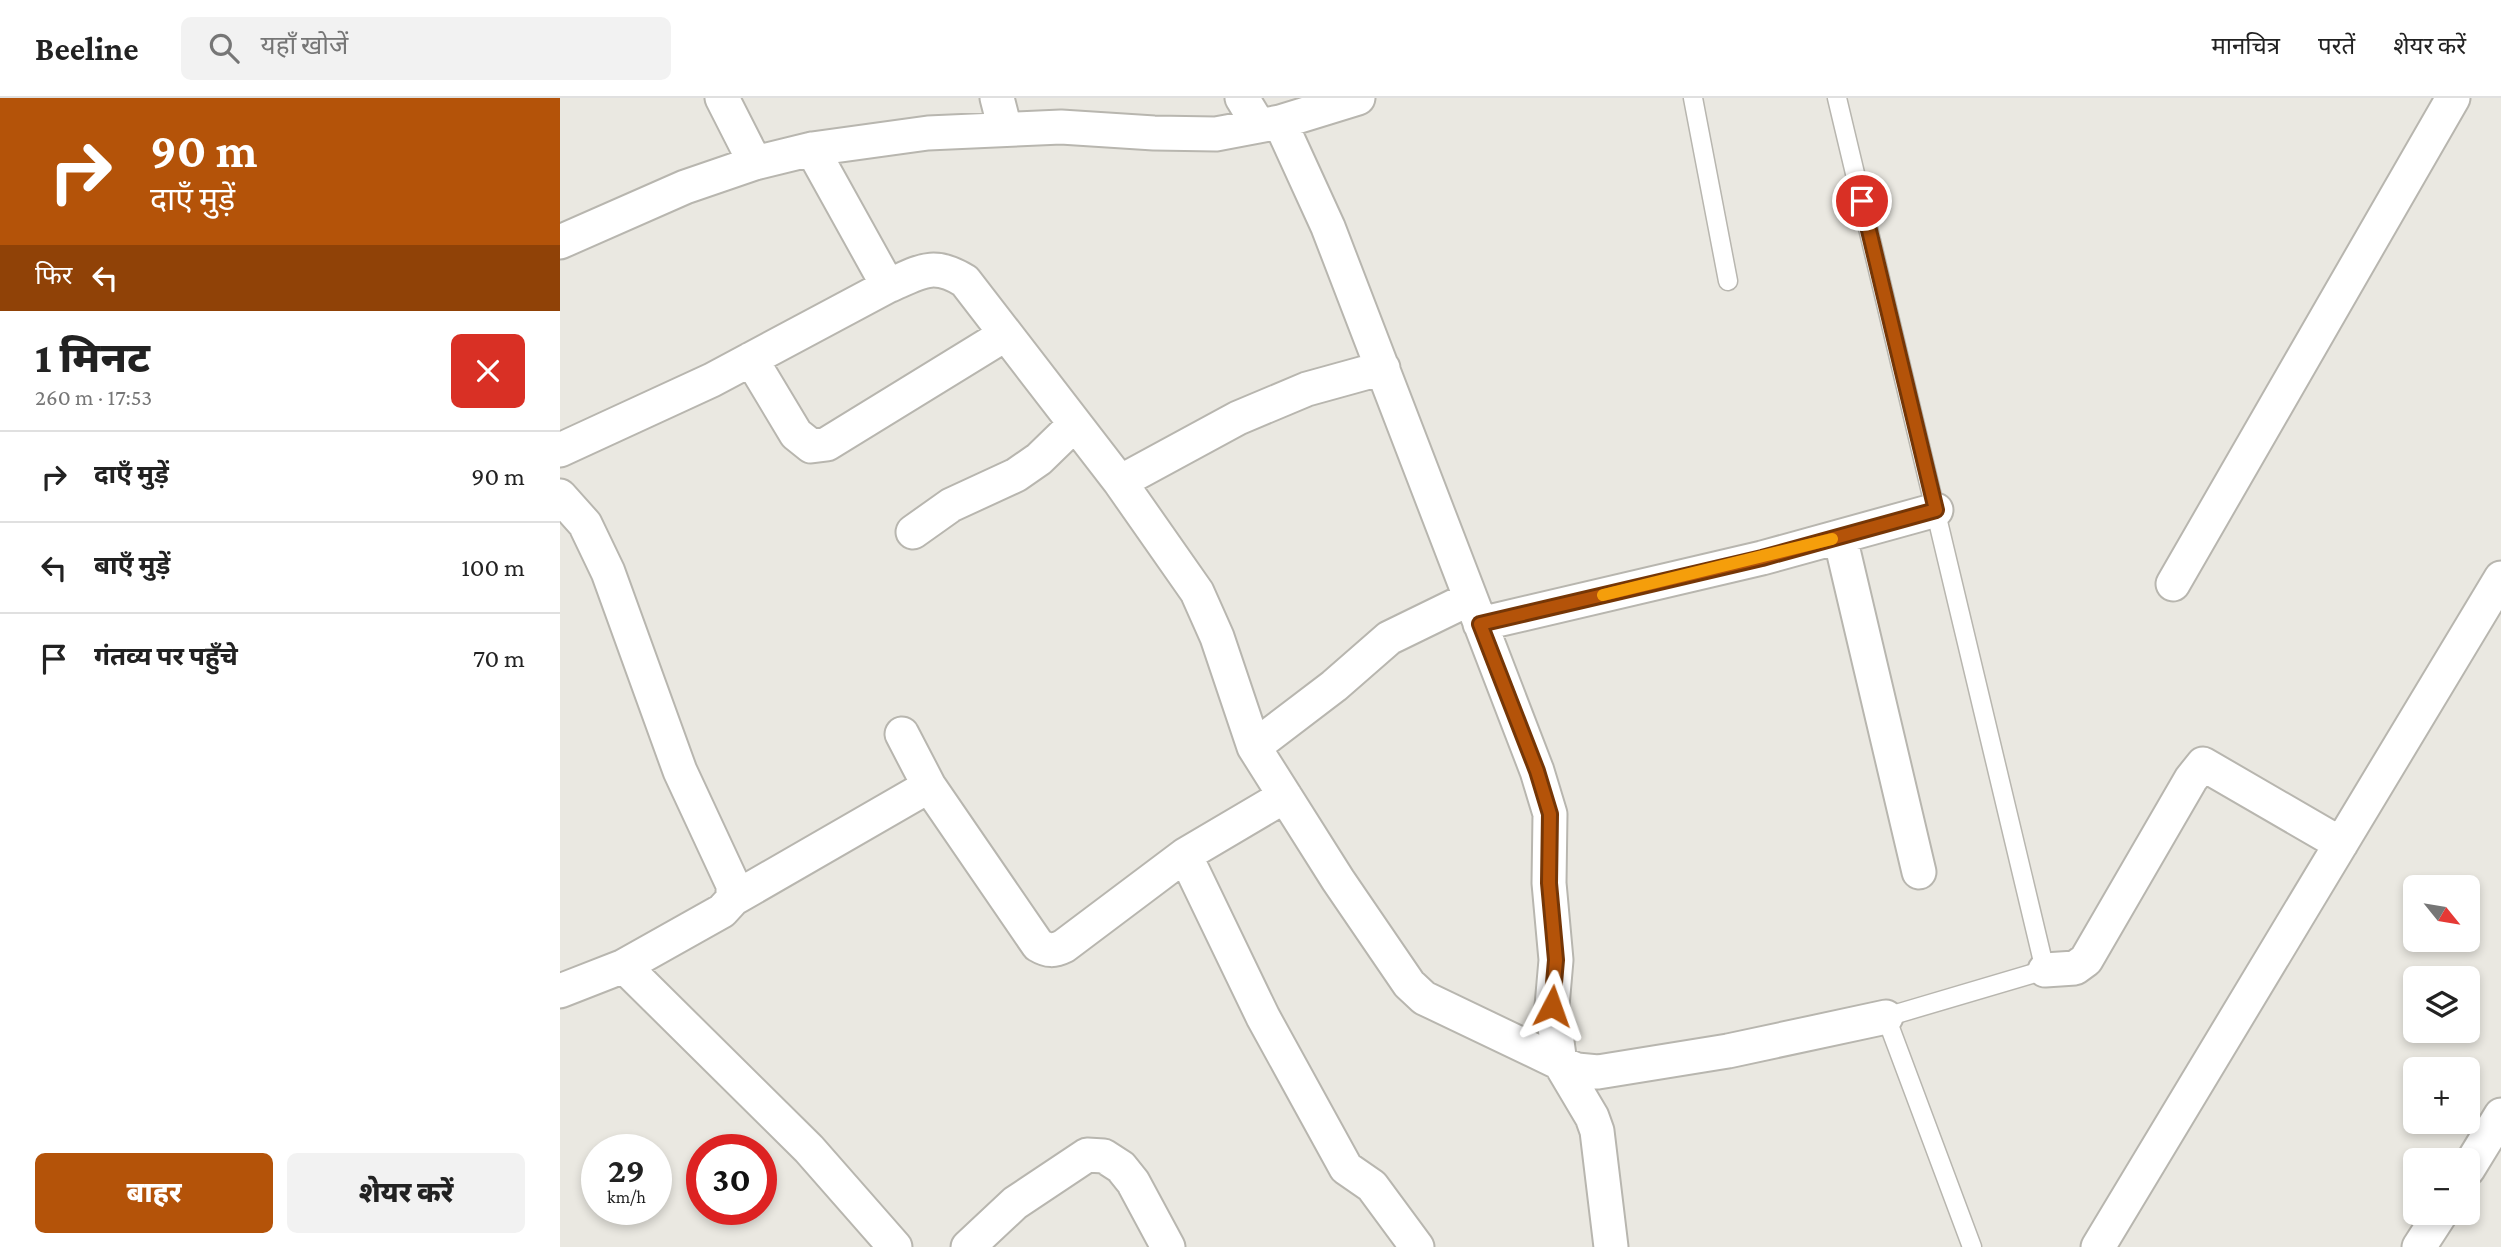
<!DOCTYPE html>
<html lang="hi">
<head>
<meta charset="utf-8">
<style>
	:root { --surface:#fff; --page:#f2f2f2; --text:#222; --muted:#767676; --line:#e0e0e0; --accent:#b45309 }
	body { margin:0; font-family:"Crimson Pro","Noto Sans Devanagari",serif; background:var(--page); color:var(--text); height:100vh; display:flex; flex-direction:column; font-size:26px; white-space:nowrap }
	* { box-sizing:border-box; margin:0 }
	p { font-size:23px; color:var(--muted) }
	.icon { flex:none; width:38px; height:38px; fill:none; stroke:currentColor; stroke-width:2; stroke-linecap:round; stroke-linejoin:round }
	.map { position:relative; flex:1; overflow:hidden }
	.details { display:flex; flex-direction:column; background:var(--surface); width:560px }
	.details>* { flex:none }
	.banner { background:#b45309; color:#fff; overflow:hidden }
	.needle { width:46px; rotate:120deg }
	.fabs { position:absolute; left:1843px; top:777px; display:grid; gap:14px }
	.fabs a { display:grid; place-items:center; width:77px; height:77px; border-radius:10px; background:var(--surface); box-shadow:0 4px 10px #0003; font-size:35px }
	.speed { position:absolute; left:21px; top:1036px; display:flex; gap:14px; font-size:35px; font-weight:700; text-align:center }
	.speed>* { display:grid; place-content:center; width:91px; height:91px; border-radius:50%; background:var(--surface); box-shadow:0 4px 10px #0003; line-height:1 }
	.speed small { font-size:18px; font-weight:400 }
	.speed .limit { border:10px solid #d22; background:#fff; color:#111 }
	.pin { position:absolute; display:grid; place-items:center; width:60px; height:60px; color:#fff; margin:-30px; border:4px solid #fff; border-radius:50%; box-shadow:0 2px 7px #0007 }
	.me { position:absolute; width:77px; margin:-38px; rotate:4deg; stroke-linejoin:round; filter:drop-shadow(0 0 5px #0008) }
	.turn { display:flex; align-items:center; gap:24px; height:147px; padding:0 35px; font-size:32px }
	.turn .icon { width:91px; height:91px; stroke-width:2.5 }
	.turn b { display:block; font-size:49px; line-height:60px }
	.then { display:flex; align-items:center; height:66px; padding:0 35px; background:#0003; gap:14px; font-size:26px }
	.round { display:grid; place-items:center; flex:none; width:74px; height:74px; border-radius:10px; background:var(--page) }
	.headline { display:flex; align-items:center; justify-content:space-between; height:119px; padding:0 35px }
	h1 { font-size:42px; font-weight:800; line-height:52px }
	.cta { display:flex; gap:14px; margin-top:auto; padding:14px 35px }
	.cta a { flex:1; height:80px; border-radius:10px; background:var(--accent); color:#fff; font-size:28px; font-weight:800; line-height:80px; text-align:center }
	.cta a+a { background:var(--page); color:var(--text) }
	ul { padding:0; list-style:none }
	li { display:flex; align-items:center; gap:21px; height:91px; padding:0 35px; border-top:2px solid var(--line) }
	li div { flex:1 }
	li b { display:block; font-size:26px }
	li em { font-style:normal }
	header { display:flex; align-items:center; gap:42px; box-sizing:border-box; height:98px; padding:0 35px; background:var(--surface); border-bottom:2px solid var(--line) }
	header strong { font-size:33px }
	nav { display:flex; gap:38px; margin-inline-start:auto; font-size:24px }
	.search { width:490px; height:63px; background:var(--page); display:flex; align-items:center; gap:18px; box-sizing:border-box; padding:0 24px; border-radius:10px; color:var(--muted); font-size:26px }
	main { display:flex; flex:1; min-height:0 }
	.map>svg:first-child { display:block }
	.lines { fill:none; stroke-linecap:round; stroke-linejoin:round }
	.lane-casing { stroke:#b8b6af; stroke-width:21 }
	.street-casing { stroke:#b8b6af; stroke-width:37 }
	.lane { stroke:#fff; stroke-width:18 }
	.street { stroke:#fff; stroke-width:33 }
	.route-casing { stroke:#753606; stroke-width:18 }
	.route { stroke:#b45309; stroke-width:12 }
	.slow { stroke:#f59e0b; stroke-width:12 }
</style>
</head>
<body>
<header>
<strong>Beeline</strong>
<div class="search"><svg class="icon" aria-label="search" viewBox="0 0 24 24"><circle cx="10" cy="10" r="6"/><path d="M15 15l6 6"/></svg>यहाँ खोजें</div>
<nav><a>मानचित्र</a><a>परतें</a><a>शेयर करें</a></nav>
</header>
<main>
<section class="details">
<div class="banner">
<div class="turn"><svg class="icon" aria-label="right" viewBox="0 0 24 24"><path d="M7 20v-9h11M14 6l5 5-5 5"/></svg><div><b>90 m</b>दाएँ मुड़ें</div></div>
<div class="then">फिर<svg class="icon" aria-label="left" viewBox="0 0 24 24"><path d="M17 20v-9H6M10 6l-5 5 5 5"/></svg></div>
</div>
<div class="headline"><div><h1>1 मिनट</h1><p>260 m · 17:53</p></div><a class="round" style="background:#d93025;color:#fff"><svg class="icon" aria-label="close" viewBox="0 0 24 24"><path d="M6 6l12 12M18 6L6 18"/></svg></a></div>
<ul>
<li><svg class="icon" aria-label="right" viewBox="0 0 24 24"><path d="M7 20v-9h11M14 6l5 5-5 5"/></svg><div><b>दाएँ मुड़ें</b></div><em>90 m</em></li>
<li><svg class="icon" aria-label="left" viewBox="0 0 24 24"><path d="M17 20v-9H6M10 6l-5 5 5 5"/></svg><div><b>बाएँ मुड़ें</b></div><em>100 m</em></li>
<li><svg class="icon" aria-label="arrive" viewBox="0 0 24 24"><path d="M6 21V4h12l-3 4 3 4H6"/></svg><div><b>गंतव्य पर पहुँचे</b></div><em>70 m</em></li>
</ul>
<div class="cta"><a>बाहर</a><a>शेयर करें</a></div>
</section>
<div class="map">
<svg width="1941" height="1149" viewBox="0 0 1941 1149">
	<rect width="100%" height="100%" fill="#eae8e1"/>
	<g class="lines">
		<g class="lane-casing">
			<path id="lane" d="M1133 0 1168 183
				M1277 0 1485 872 1326 919 1412 1149"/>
		</g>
		<g class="street-casing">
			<path id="street" d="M162 0 195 65
				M437 0 445 31
				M682 0 699 28
				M720 24 768 129 977 673 990 716 989 785 996 862 992 908 1000 965 1032 1019 1037 1033 1051 1149
				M252 51 328 188C360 174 373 163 405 183L560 384 637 494 657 539 694 649 778 782 849 886 864 900 1000 965 1017 972 1038 974 1168 953 1326 919
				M0 144 125 89 195 65 252 51 368 35 501 29 594 35 656 36 720 24 798 0
				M191 261 236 336 251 348 267 346 446 236
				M0 352 152 282 328 188
				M560 384 678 320 747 291 823 270
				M0 398 25 426 48 474 120 673 173 787V801L162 813 64 868 0 893
				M353 434 391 407 456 377 479 361 515 326
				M1280 439 1359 774
				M1613 486 1893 0
				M920 526 1202 460 1376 412
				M342 636 369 688
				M694 649 774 588 829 540 909 501
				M725 698 625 757 703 919 786 1070 812 1088 857 1149
				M173 801 369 688 478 847C488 853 494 853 504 848L625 757
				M64 868 249 1051 335 1149
				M1485 872 1515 870 1526 862 1631 681 1643 666 1781 746
				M1908 1071 1941 1017
				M408 1149 455 1105 527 1057 544 1058 561 1069 573 1084 608 1149
				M1538 1149 1941 480
				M1859 1149 1881 1115"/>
		</g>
		<use href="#lane" class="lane"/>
		<use href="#street" class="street"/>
	</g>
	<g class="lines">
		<g class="route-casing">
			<path id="route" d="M992 908 996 862 989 785 990 716 977 673 920 526 1202 460 1376 412 1302 103"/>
		</g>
		<use href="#route" class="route"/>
		<path class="slow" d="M1043 497 1272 441"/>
	</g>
</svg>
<div class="fabs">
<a><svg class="needle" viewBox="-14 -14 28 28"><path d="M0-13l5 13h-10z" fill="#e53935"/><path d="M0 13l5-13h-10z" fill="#767676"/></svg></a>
<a><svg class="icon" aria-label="layers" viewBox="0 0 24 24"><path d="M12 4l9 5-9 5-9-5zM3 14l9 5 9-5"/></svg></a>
<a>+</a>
<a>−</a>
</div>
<div class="speed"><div>29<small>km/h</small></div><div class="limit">30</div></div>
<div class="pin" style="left:1302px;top:103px;background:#d93025"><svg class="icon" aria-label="arrive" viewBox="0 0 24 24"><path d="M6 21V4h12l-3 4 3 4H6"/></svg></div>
<svg class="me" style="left:992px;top:908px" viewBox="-20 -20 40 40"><path d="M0-17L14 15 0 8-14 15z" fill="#b45309" stroke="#fff" stroke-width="4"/></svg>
</div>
</main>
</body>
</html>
